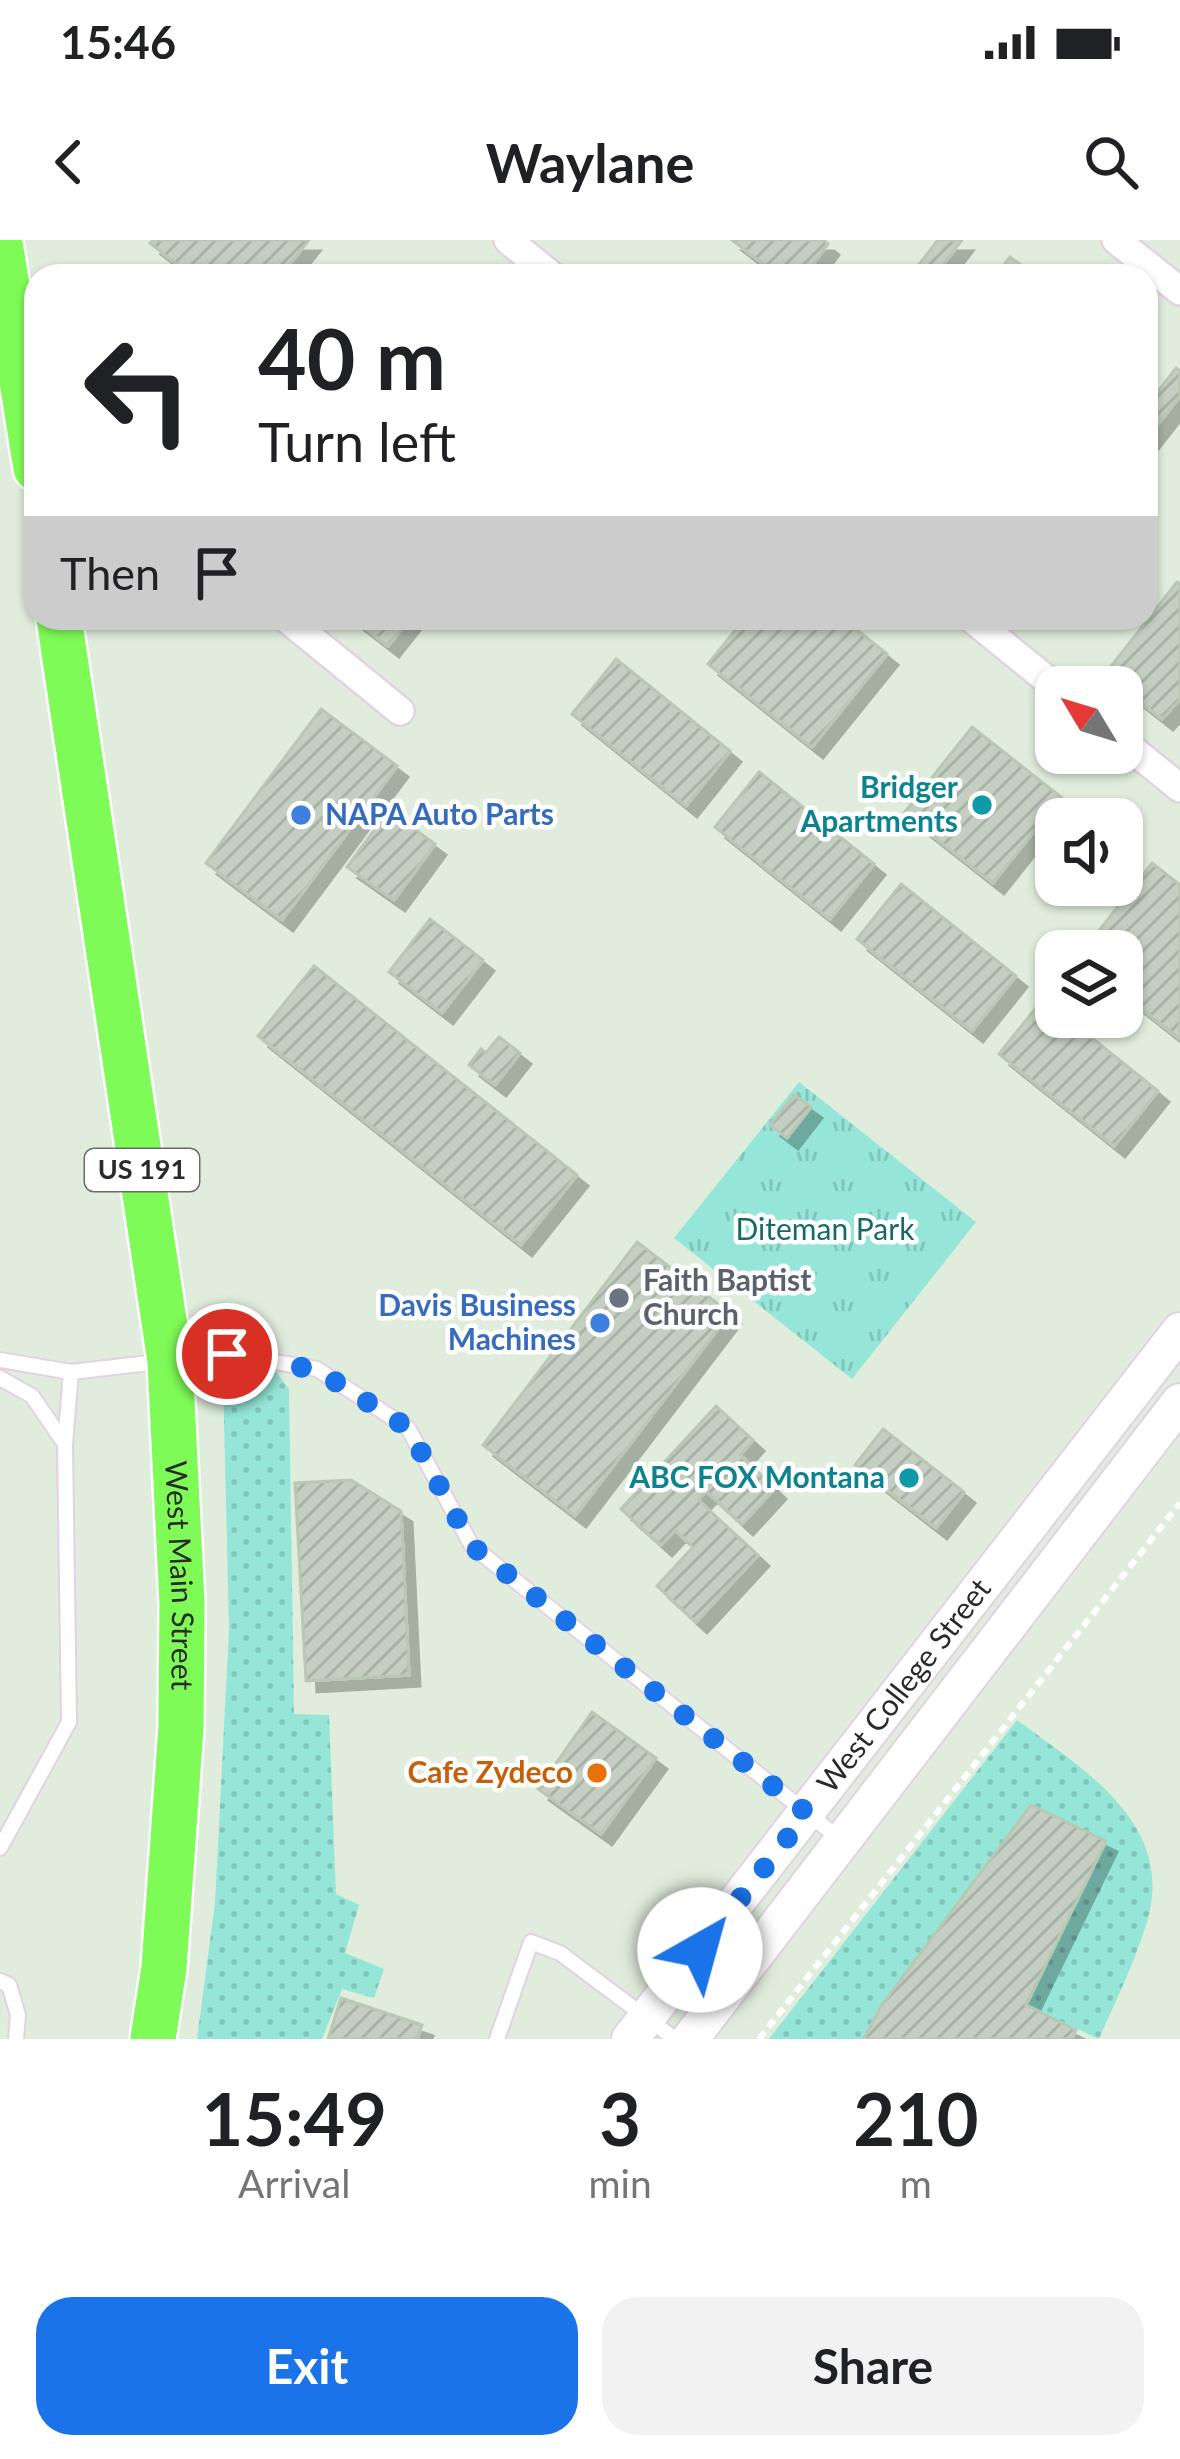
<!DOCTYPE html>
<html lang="en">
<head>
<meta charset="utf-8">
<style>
	:root { --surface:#fff; --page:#f2f2f2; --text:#202124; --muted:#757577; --accent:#1a73e8 }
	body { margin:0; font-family:Lato,sans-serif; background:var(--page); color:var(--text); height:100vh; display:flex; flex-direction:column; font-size:45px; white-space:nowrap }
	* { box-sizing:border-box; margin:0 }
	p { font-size:39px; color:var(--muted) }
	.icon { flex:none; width:66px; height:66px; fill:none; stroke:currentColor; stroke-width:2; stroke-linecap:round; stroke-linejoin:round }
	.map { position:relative; height:1799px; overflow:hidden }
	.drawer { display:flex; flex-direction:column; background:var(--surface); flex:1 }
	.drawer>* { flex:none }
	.guide { position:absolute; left:24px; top:24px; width:1134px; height:366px; border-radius:36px; box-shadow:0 3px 9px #0004; background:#fff; color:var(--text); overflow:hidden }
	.needle { width:78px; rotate:308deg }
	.controls { position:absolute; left:1035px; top:426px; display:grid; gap:24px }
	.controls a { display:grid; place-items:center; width:108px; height:108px; border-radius:24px; background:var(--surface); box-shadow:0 3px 9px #0004; font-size:60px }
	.pin { position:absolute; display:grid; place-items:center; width:102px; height:102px; color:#fff; margin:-51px; border:6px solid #fff; border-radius:50%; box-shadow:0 3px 12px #0007 }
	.me { position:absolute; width:132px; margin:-66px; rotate:38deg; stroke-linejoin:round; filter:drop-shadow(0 0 9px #0008) }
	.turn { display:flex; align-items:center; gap:42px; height:252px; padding:0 36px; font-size:54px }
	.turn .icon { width:156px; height:156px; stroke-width:2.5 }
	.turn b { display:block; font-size:84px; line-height:102px }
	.then { display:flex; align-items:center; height:114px; padding:0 36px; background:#0003; gap:24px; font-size:45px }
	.eta { display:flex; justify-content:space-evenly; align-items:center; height:204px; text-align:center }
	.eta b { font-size:72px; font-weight:700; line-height:84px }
	.action { display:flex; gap:24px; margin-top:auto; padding:24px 36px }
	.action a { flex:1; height:138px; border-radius:36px; background:var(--accent); color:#fff; font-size:48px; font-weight:700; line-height:138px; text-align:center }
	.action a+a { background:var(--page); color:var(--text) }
	.status { display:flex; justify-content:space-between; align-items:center; height:84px; padding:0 60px; background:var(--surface); direction:ltr }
	.status svg { height:33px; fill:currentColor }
	header { display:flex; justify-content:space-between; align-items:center; height:156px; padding:0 36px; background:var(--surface); font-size:54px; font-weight:700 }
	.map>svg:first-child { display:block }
	.grass { fill:url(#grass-dots) }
	.park { fill:url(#park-tufts) }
	.building { fill:url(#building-hatch); stroke:#b9c8b5; stroke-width:3; filter:url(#shadow) }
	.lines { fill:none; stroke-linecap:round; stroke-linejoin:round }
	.service-casing { stroke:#e3d1e4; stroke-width:18 }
	.minor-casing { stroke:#e3d1e4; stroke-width:32 }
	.secondary-casing { stroke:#e3d1e4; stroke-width:40 }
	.trunk-casing { stroke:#fff; stroke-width:50 }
	.path { stroke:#fff; stroke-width:6; stroke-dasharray:9 6; stroke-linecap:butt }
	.service { stroke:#fff; stroke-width:14 }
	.minor { stroke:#fff; stroke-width:27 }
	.secondary { stroke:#fff; stroke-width:36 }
	.trunk { stroke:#7efb56; stroke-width:45 }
	.route { stroke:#1a73e8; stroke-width:21; stroke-dasharray:0 37.8 }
	.culture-dot { fill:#0f9aa8; stroke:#fff; stroke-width:4.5 }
	.shop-dot { fill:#3f7fe0; stroke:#fff; stroke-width:4.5 }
	.worship-dot { fill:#6b7280; stroke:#fff; stroke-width:4.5 }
	.food-dot { fill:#e8710a; stroke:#fff; stroke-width:4.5 }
	.labels { text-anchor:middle; stroke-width:9; stroke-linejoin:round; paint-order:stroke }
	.shield { fill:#fff; stroke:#6a6a6a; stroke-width:3 }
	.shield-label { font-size:27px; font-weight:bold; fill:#2a2a2a }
	.culture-label { font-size:30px; font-weight:bold; fill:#0d838f; stroke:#fff; text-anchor:end }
	.shop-label { font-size:30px; font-weight:bold; fill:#366cbe; stroke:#fff; text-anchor:start }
	.park-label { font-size:30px; fill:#176b67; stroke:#fff }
	.worship-label { font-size:30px; font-weight:bold; fill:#5b616d; stroke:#fff; text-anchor:start }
	.street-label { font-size:30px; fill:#2a2a2a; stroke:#fff }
	.food-label { font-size:30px; font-weight:bold; fill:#c56008; stroke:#fff; text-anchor:end }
</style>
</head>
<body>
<div class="status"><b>15:46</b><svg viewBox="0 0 49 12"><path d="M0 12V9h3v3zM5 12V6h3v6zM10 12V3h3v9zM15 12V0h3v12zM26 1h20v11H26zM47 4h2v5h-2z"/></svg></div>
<header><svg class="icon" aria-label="back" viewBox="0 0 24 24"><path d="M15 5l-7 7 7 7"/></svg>Waylane<svg class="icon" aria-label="search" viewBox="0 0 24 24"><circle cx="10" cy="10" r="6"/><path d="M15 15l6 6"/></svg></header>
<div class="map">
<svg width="1180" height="1799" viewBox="0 0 1180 1799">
	<defs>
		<pattern id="grass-dots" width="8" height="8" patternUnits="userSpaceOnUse" patternTransform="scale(3)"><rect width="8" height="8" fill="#95e6d8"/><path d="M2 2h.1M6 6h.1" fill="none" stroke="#81c5ba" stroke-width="1.8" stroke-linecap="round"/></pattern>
		<pattern id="park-tufts" width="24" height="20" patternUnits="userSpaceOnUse" patternTransform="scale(3)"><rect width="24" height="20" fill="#95e6d8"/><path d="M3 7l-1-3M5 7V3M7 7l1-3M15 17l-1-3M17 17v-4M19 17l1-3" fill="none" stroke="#81c5ba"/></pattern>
		<pattern id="building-hatch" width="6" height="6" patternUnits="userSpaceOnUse" patternTransform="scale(3)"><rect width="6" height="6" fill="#c4cfc1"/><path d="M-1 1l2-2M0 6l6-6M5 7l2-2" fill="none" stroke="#a9b2a6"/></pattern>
		<filter id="shadow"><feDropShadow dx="11" dy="11" stdDeviation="0" flood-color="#0004"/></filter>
	</defs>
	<rect width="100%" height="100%" fill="#e0eddc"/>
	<path class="grass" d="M254 1128 274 1129 289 1149 294 1474 329 1475 336 1654 359 1665 345 1713 384 1729 374 1758 342 1749 322 1799H197L215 1663 229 1389 223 1139Z
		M1017 1480C1086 1531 1180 1587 1145 1688 1133 1726 1115 1762 1099 1799L1026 1765 1105 1601 1032 1565 881 1766 864 1799H769Z"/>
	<path class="park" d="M799 842 976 982 852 1139 674 998Z"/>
	<path class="building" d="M153 0H309L280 36H192L150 3Z
		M732 0H823L828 4 804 36H779Z
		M938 0H962L934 36H921L914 31Z
		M1010 17 1025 28 1019 36H995Z
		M1176 128 1180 131V156L1148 197 1146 167Z
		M1177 342 1180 344V459L1162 479 1105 434Z
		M352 378H410L388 406Z
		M745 378H842L887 414 812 507 708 424Z
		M616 419 730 511 686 566 572 474Z
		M321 469 397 526 282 680 206 623Z
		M972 487 1061 557 993 643 904 573Z
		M759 532 874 624 830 679 715 587Z
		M389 570 435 604 394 660 347 627Z
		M1152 623 1180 645V799L1122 753V711H1083Z
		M901 644 1016 736 972 791 857 699Z
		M430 679 483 720 442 773 389 732Z
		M314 726 577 935 521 1005 258 796Z
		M1043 759 1056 769V777H1066L1158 851 1114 906 999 814Z
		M499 797 520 813 495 845 469 825 481 809 486 813Z
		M794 855 811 867 787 898 770 885Z
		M637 1002 730 1073 575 1276 483 1205Z
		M716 1166 753 1200 740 1215 775 1248 742 1284 706 1251 698 1260 758 1315 696 1382 657 1346 693 1307 675 1290 661 1305 621 1269Z
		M883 1189 964 1252 936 1288 855 1225Z
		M351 1240 401 1271 409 1435 306 1441 295 1243Z
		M592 1472 656 1518 601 1594 538 1549Z
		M1031 1565 1106 1601 1026 1765 1076 1790 1072 1799H864L881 1766Z
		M341 1758 422 1785 417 1799H328Z"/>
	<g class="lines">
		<g class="service-casing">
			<path id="service" d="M0 1120 71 1132 227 1114 317 1129 408 1188 472 1306 841 1600
				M0 1138 32 1156 65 1204
				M0 1608 69 1482 65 1204 71 1132
				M0 1741 9 1745 18 1775 16 1799
				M497 1799 531 1702 560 1713 675 1799"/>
		</g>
		<g class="minor-casing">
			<path id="minor" d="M508 0 552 36
				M1116 0 1180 51
				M286 378 400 471
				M971 378 1056 447
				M1122 501 1180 548"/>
		</g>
		<g class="secondary-casing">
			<g id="secondary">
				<path id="s1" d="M630 1799 1180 1091"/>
				<path d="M690 1799 1180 1162"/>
			</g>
		</g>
		<g class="trunk-casing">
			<g id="trunk">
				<path d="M0 3 36 228"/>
				<path id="s2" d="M59 378 170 1121 182 1363 181 1487 164 1728 153 1799"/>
			</g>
		</g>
		<path class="path" d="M759 1799 1180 1263"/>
		<use href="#service" class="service"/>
		<use href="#minor" class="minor"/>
		<use href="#secondary" class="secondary"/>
		<use href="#trunk" class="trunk"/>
	</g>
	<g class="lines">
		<path class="route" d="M227 1114 317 1130 408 1188 472 1306 807 1573 700 1710"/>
	</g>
	<g class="culture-dot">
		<circle cx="982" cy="565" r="12"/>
		<circle cx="909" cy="1238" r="12"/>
	</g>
	<g class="shop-dot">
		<circle cx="301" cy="575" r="12"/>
		<circle cx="600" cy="1083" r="12"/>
	</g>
	<circle class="worship-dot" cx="619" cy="1058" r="12"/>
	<circle class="food-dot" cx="597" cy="1533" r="12"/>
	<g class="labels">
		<rect class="shield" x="85" y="909" width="114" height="42" rx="9"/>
		<g class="shield-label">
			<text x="142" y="939">US 191</text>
		</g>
		<g class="culture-label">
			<text x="958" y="558">Bridger<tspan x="958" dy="34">Apartments</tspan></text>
			<text x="885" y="1248">ABC FOX Montana</text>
		</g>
		<g class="shop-label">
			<text x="325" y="585">NAPA Auto Parts</text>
			<text x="576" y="1076" text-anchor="end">Davis Business<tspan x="576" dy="34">Machines</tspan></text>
		</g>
		<g class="park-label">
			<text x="825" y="1000">Diteman Park</text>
		</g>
		<g class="worship-label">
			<text x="643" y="1051">Faith Baptist<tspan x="643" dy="34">Church</tspan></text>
		</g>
		<g class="street-label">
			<text dy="10" stroke="none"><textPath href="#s2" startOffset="966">West Main Street</textPath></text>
			<text dy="10" stroke="none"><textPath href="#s1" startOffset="447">West College Street</textPath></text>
		</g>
		<g class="food-label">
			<text x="573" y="1543">Cafe Zydeco</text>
		</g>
	</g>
</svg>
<div class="controls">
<a><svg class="needle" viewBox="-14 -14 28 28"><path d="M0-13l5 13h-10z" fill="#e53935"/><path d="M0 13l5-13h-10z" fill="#757577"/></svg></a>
<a><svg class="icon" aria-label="sound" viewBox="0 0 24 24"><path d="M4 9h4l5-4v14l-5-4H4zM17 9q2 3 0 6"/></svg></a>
<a><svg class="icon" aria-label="layers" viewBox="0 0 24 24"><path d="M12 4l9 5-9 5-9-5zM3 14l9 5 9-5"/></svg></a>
</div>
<div class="pin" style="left:227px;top:1114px;background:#d93025"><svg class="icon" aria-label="arrive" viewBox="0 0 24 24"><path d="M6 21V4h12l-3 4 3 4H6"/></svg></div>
<svg class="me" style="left:700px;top:1710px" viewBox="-20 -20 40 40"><circle r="19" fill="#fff"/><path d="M0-13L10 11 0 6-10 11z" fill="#1a73e8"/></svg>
<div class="guide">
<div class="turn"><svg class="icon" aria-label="left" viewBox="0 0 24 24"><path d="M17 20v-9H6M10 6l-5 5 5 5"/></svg><div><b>40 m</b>Turn left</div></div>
<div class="then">Then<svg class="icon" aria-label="arrive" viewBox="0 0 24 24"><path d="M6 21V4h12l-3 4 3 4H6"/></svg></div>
</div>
</div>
<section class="drawer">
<div class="eta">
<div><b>15:49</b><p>Arrival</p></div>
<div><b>3</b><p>min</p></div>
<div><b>210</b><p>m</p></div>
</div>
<div class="action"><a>Exit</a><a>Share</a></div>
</section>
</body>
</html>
